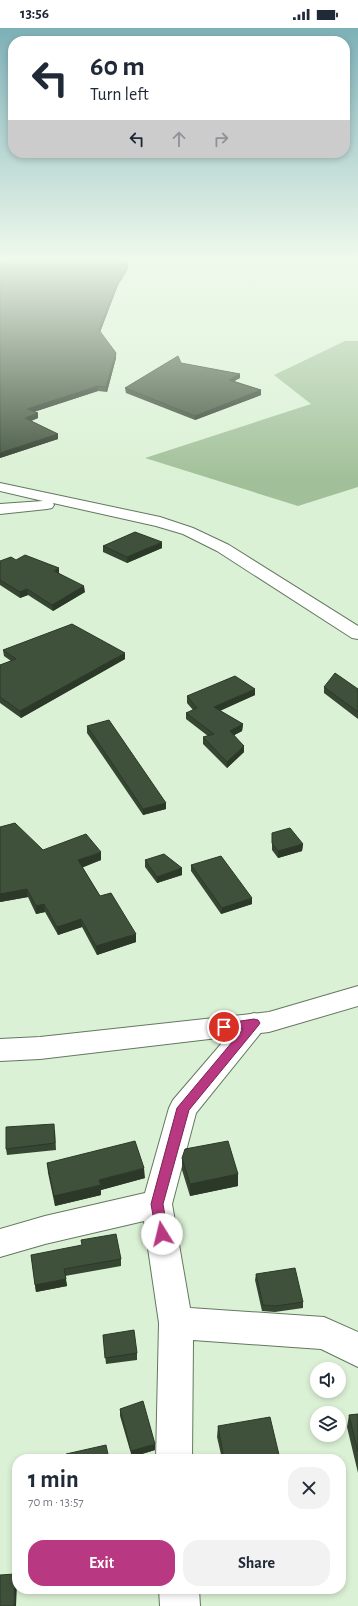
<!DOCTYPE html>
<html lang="en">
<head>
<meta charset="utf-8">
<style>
	:root { --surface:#fff; --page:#f2f2f3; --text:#1f2937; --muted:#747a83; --accent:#b93882 }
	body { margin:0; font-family:"Alegreya Sans",sans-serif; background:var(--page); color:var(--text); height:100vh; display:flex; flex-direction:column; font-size:15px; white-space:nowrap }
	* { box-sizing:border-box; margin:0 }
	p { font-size:13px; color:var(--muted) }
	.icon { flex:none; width:22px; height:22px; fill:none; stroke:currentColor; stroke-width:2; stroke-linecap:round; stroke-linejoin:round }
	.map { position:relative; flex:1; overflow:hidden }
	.side { position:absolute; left:12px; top:1426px; width:334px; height:140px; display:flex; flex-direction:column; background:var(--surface); border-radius:16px; box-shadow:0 2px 6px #0003 }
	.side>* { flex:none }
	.hud { position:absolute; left:8px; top:8px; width:342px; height:122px; border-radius:16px; box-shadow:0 2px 6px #0003; background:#fff; color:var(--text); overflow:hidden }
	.buttons { position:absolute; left:310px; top:1334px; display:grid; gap:8px }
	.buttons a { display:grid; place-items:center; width:36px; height:36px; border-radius:50%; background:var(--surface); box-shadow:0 2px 6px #0003; font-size:20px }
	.pin { position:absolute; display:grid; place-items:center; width:34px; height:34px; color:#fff; margin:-17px; border:2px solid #fff; border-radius:50%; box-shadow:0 1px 4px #0007 }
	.me { position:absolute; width:44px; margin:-22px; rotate:351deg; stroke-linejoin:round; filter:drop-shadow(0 0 3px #0008) }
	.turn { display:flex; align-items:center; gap:14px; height:84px; padding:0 16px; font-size:18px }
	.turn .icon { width:52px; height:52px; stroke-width:2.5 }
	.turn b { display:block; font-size:28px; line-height:34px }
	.lanes { display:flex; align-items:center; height:38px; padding:0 16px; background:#0003; justify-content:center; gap:20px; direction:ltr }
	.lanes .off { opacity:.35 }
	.round { display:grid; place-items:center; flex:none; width:42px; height:42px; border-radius:16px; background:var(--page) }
	.head { display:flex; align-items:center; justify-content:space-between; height:68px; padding:0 16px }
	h1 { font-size:24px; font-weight:600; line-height:30px }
	.cta { display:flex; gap:8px; margin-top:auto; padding:8px 16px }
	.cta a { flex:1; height:46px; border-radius:16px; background:var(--accent); color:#fff; font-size:16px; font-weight:600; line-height:46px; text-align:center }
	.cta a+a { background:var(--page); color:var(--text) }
	.status { display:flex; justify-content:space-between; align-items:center; height:28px; padding:0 20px; background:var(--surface); direction:ltr }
	.status svg { height:11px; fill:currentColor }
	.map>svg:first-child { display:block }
	.green { fill:#a1c099 }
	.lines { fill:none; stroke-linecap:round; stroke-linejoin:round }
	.minor-casing { stroke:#647860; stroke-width:2 }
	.secondary-casing { stroke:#647860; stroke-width:2 }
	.minor { fill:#fff; fill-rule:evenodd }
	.secondary { fill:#fff; fill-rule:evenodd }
	.wall { fill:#364633 }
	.shaded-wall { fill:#2c3929 }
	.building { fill:#3f513b; stroke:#2c3929 }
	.route { fill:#b93882; stroke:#782454 }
</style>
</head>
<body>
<div class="status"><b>13:56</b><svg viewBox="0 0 49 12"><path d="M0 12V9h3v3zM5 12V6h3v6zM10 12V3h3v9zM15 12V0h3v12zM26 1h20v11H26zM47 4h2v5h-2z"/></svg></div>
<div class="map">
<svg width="358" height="1578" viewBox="0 0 358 1578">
	<rect width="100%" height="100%" fill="#dbf1d5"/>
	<path class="green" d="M345 313H358V459L298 478 145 430 311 376 274 347Z"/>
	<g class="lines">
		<g class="minor-casing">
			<path id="minor" d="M0 455 160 489 193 500 229 517 358 598V611L352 610 217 523 183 506 156 498 53 475 54 477 52 480 47 481 0 486V476L43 473 0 463Z
				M254 985 263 988 267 995 263 1002 196 1085 172 1176 190 1280 324 1289 358 1304V1339L321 1321 193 1312 192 1431H156L159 1295 144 1193 45 1216 0 1229V1201L45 1188 145 1165 169 1080 173 1072 245 988Z
				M159 1561H199L200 1578H160Z"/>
		</g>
		<g class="secondary-casing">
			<path id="secondary" d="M358 958V978L269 1004 40 1031 0 1033V1011L40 1009 269 984Z"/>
		</g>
		<use href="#minor" class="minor"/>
		<use href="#secondary" class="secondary"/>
	</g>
	<path class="wall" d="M128 237V241L118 257 100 304 116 325V330L107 364 98 363 34 384 38 385V390L31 393 58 406V411L0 430Z
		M181 335 240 346V350L234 353 261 362V367L195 392 126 365 125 360Z
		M103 518 162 520 127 535 103 524Z
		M16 532 59 545 85 564 53 583 28 567 20 570 0 557V533Z
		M3 622 125 631 21 690 0 675V637L11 633 4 628Z
		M324 659 358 661V691L324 665Z
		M255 667 220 683 243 696 242 703 234 707 244 724 227 740 203 716V709L208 708 186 691V685L193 682 187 675V668Z
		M87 698 166 775V781L143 787 87 705Z
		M0 799 43 822 101 832 82 839 100 868 136 914 97 927 82 899 58 907 45 884 36 886 28 869 0 874Z
		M272 805 303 816 302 823 278 830 272 822Z
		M145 832 182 840V847L157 855 145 839Z
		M191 837 252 876 221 886 191 843Z
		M55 1102 56 1122 7 1127 6 1121Z
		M182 1130 238 1146V1158L190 1168 182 1142Z
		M47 1135 145 1150 101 1162V1167L55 1178 48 1145Z
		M31 1227 121 1231V1238L65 1248 67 1258 36 1264Z
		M256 1246 303 1274V1280L275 1284 262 1283 255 1252Z
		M103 1307 137 1325V1332L106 1336Z
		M120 1381 155 1422 132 1429 120 1388Z
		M358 1386V1445L347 1399 349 1387Z
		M218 1398 280 1431H222L217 1409Z"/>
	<path class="shaded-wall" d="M128 237V241L118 257 99 307V302L118 253Z
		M116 325V330L107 364 106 359Z
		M240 346V350L229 356V352Z
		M98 358V363L27 386V381Z
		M261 362V367L195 392V388Z
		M38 385V390L26 395 25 390Z
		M58 406V411L0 430V425Z
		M162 514V520L127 535V529Z
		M59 540V546L54 543Z
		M84 558 85 564 53 583 52 577Z
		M27 561 28 567 20 570V564Z
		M125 625V631L21 690 20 683Z
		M255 661V667L214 685V679Z
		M243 696 242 703 229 710 230 703Z
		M244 718V724L227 740V734Z
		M166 775V781L143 787V781Z
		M303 816 302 823 278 830V823Z
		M101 824V832L79 841 78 832Z
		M182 840V847L157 855V849Z
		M27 861 28 869 0 874V866Z
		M252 870V876L221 886 222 880Z
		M44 876 45 884 36 886V878Z
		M81 891 82 899 58 907 57 899Z
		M136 906V914L97 927 96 918Z
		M144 1140 145 1150 101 1162V1167L55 1178 54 1168 99 1152Z
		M238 1146V1158L190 1168V1156Z
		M66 1251 67 1258 36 1264 35 1257Z
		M155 1416V1422L132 1429 131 1423Z
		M15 1546 17 1556 16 1578H14Z"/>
	<path class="building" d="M0 230H125L128 237 118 253 99 302 116 325 106 359 98 358 27 381 38 385 25 390 58 406 0 425Z
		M178 328 181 335 240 346 229 352 261 362 195 388 125 360Z
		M135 504 162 514 127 529 103 518Z
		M25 527 59 540 54 543 84 558 52 577 27 561 20 564 0 552V533L11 529 16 532Z
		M72 596 125 625 20 683 0 669V637L16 631 3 622Z
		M335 645 358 661V684L324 659Z
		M235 648 255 661 214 679 243 696 230 703 244 718 227 734 203 709 214 706 186 685 197 680 187 668Z
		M109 692 166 775 143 781 87 698Z
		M15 795 43 822 86 806 101 824 78 832 100 868 111 865 136 906 96 918 81 891 57 899 44 876 36 878 27 861 0 866V799Z
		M290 800 303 816 278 823 272 815V805Z
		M164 826 182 840 157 849 145 832Z
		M221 828 252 870 222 880 191 837Z
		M54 1096 55 1115 6 1121V1099Z
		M135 1113 144 1140 99 1152 101 1157 54 1168 47 1135Z
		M228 1113 238 1146 190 1156 182 1130 185 1121Z
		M116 1206 121 1231 64 1241 66 1251 35 1257 31 1227 82 1217 81 1212Z
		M295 1240 303 1274 276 1278 263 1277 256 1246Z
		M134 1302 137 1325 105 1330 103 1307Z
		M143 1373 155 1416 131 1423 120 1381Z
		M358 1386V1424L349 1387Z
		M270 1389 280 1431H224L218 1398Z
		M106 1417 109 1431H67L66 1426Z
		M15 1546 14 1578H0V1547Z"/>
	<linearGradient id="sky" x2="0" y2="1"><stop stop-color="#7cb0b7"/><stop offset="0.51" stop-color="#eff9ec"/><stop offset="1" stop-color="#eff9ec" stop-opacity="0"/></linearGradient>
	<rect width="358" height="451" fill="url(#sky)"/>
	<path class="route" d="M254 991 258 992 260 995 258 998 189 1082 163 1176 168 1206 166 1210 162 1211 157 1210 151 1176 177 1080 243 1001 224 1003 220 1002 218 999 220 996Z"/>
</svg>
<div class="buttons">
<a><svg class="icon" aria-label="sound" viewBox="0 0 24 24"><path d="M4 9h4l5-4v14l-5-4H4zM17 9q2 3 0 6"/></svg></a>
<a><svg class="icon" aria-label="layers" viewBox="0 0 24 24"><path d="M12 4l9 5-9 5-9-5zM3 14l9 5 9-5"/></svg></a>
</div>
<div class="pin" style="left:224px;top:999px;background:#d93025"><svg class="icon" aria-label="arrive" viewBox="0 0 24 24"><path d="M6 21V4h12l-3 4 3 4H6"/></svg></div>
<svg class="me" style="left:162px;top:1206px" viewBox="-20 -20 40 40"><circle r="19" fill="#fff"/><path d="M0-13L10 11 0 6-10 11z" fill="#b93882"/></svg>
<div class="hud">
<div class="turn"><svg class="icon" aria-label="left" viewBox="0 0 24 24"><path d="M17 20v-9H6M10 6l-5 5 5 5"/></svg><div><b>60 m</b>Turn left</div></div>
<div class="lanes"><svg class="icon" aria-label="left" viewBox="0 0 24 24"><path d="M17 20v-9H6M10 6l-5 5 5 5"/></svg><svg class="icon off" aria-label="ahead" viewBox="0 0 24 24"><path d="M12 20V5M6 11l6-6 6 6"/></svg><svg class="icon off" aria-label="right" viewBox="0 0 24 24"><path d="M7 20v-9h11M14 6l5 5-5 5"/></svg></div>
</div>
<section class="side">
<div class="head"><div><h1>1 min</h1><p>70 m · 13:57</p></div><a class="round"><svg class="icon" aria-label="close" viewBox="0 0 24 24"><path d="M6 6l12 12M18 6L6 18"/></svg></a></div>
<div class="cta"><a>Exit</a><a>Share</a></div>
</section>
</div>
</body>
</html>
